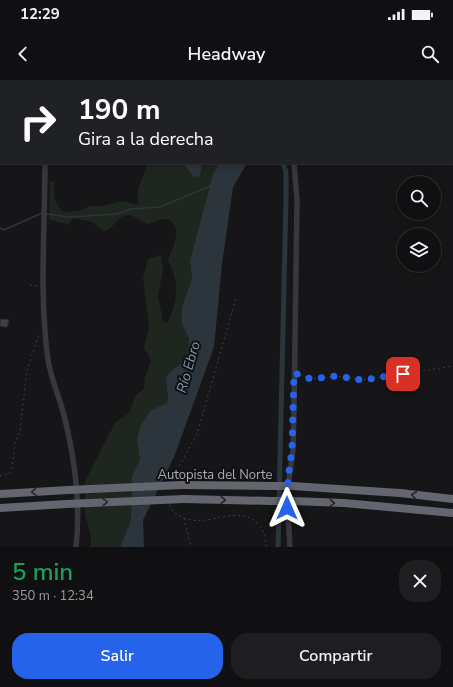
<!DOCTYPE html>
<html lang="es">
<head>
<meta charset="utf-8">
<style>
	:root { --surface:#101012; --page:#1e1e20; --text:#f1f3f6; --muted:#9c9d9f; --line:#303032; --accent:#2563eb }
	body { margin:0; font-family:"Nunito Sans",sans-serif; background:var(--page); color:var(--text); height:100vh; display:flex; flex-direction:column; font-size:15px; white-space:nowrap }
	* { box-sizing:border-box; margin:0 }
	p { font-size:13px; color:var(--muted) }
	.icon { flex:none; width:22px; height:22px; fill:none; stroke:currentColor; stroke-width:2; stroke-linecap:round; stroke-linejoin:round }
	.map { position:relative; height:467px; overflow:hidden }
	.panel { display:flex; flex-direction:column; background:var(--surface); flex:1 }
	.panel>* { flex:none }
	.guide { position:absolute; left:0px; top:0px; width:453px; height:84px; box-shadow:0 2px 10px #0003,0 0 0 1px var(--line); background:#202124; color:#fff; overflow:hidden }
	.controls { position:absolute; left:397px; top:96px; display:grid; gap:8px }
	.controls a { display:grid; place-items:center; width:44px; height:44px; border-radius:50%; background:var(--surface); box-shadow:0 2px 10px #0003,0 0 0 1px var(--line); font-size:20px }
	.pin { position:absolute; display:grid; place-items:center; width:34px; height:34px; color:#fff; margin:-17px; border-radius:8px; box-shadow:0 2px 6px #0006 }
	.me { position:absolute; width:44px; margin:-22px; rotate:0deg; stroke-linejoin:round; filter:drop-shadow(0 0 3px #0008) }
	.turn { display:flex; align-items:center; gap:14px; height:84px; padding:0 12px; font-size:18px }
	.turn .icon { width:52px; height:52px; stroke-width:2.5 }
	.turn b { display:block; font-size:28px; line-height:34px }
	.round { display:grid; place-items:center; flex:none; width:42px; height:42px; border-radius:16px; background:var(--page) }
	.headline { display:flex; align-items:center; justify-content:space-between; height:68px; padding:0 12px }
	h1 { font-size:24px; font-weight:600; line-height:30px; color:#1e9e55 }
	.cta { display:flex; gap:8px; margin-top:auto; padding:8px 12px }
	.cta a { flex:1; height:46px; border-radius:16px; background:var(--accent); color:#fff; font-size:16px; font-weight:600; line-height:46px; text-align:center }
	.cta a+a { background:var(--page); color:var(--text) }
	.status { display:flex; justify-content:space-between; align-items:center; height:28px; padding:0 20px; background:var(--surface); direction:ltr }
	.status svg { height:11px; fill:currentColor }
	header { display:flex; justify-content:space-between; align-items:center; height:52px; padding:0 12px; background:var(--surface); font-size:18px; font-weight:600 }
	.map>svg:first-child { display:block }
	.green { fill:#1e261f }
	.water { fill:#2c353c }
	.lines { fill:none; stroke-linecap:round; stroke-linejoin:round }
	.stream { stroke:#2c353c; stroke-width:1.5 }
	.canal { stroke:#2c353c; stroke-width:5 }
	.building { fill:#404145; stroke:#303034 }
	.path { stroke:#3d3f44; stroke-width:1; stroke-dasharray:2 3; stroke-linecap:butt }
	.minor { stroke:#37383d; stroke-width:5.5 }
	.highway { stroke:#63666e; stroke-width:8 }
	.highway-bridge { stroke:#63666e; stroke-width:8 }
	.oneway { stroke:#26262a }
	.route { stroke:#2563eb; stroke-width:7; stroke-dasharray:0 12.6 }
	.labels { text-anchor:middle; stroke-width:4; stroke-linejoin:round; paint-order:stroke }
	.street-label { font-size:13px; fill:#a8adb8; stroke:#111113 }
	.water-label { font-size:14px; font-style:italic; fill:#7f9bb3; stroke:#111113 }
</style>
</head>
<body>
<div class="status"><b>12:29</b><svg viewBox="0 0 49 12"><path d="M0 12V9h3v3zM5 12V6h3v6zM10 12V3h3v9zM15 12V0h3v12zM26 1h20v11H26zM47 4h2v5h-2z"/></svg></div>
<header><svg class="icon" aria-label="back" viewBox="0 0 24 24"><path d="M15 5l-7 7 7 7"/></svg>Headway<svg class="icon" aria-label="search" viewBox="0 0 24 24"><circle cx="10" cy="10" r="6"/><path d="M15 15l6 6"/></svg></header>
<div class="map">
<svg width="453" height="467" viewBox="0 0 453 467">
	<rect width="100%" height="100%" fill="#161618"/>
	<path class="green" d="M148 83H183L194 96H200L202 83H219L213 95 190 181 192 198 182 227V243L189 259V271L184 281 170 292 166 298 168 319 167 323 151 330 140 347 137 360 140 380 131 440 120 467H91V456L85 434V401L115 343 129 333 135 317 144 308 145 298 151 280 144 268 149 246 143 198 148 179 161 175 163 190 158 216 163 241 166 243C171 239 171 234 173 229 179 207 176 199 168 179 174 165 183 150 168 139L158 140 149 144C141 143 137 136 128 135 117 135 114 150 104 151L91 141C84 142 79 138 72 139L68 145 49 139 50 100 55 104C53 117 54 123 64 132L78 131 90 126H103L122 121 138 125V109Z"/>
	<path class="water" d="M183 83H202L200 96 194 97Z
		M219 83H247L233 107 222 184 214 267 174 377 143 440 144 467H120L131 440 132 396 140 380 137 360 140 347 151 330 167 323 168 319 166 298 170 292 184 281 189 271V259L182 244V227L192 198 190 181 213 94Z"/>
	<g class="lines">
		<path class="stream" d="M46 134 69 137 117 134 130 129 160 127 210 106
			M0 148 4 150 42 133"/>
		<path class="canal" d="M278 467 286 118V92L283 83"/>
	</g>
	<path class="building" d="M1 239 9 240 7 247 0 246Z"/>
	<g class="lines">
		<path class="path" d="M164 0V1
			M258 0 259 1
			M30 205 38 206
			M300 295 311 299 337 296 362 300 453 286
			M0 396 9 394 12 389 15 363 20 351 27 290 39 254
			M170 398 178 388 197 354 236 218
			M170 425V428C175 433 181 438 188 439 211 446 236 425 256 442 264 449 266 457 266 467
			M184 438 191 467"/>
		<path class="minor" d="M46 0V1
			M45 83C45 149 39 214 48 280 51 299 59 316 64 335 75 379 81 422 76 467
			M290 467 287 414 293 370 294 330 297 120 294 83"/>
		<path class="highway" d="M182 405 273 406
			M292 406 400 413 453 419
			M0 414 68 410
			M184 419 271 421
			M293 421 344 423 453 433
			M0 428 66 424"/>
		<path class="highway-bridge" d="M273 406H292
			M68 410 182 405
			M271 421H293
			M66 424 184 419"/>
	</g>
	<defs><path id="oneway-chevron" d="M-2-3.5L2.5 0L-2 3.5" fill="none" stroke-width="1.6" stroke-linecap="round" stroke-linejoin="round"/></defs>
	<g class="oneway">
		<use href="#oneway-chevron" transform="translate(34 412) rotate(176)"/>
		<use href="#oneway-chevron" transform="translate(414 415) rotate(-173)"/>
		<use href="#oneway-chevron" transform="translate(223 420) rotate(1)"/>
		<use href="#oneway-chevron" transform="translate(105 422) rotate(-2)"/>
		<use href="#oneway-chevron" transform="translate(332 423) rotate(2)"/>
	</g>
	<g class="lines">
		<path class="route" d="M287 428 288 399 292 370 294 293 311 299 337 296 362 300 403 294"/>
	</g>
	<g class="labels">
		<g class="street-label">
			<text x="215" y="399">Autopista del Norte</text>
		</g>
		<g class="water-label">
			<text transform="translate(188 287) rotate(-74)" y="5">Río Ebro</text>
		</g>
	</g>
</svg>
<div class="controls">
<a><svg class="icon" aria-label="search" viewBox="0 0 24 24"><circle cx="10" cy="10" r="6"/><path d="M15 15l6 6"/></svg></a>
<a><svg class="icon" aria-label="layers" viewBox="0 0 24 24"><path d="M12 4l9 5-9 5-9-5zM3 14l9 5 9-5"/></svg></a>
</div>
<div class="pin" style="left:403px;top:294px;background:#d93025"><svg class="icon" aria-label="arrive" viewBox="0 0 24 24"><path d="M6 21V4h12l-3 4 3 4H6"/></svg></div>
<svg class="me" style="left:287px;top:428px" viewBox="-20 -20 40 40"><path d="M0-17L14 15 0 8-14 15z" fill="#2563eb" stroke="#fff" stroke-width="4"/></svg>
<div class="guide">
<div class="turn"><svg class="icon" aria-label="right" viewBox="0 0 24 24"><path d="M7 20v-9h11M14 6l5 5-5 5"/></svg><div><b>190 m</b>Gira a la derecha</div></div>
</div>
</div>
<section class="panel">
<div class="headline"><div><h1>5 min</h1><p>350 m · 12:34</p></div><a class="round"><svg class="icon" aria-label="close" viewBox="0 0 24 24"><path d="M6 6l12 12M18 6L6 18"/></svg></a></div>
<div class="cta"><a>Salir</a><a>Compartir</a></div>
</section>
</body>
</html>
